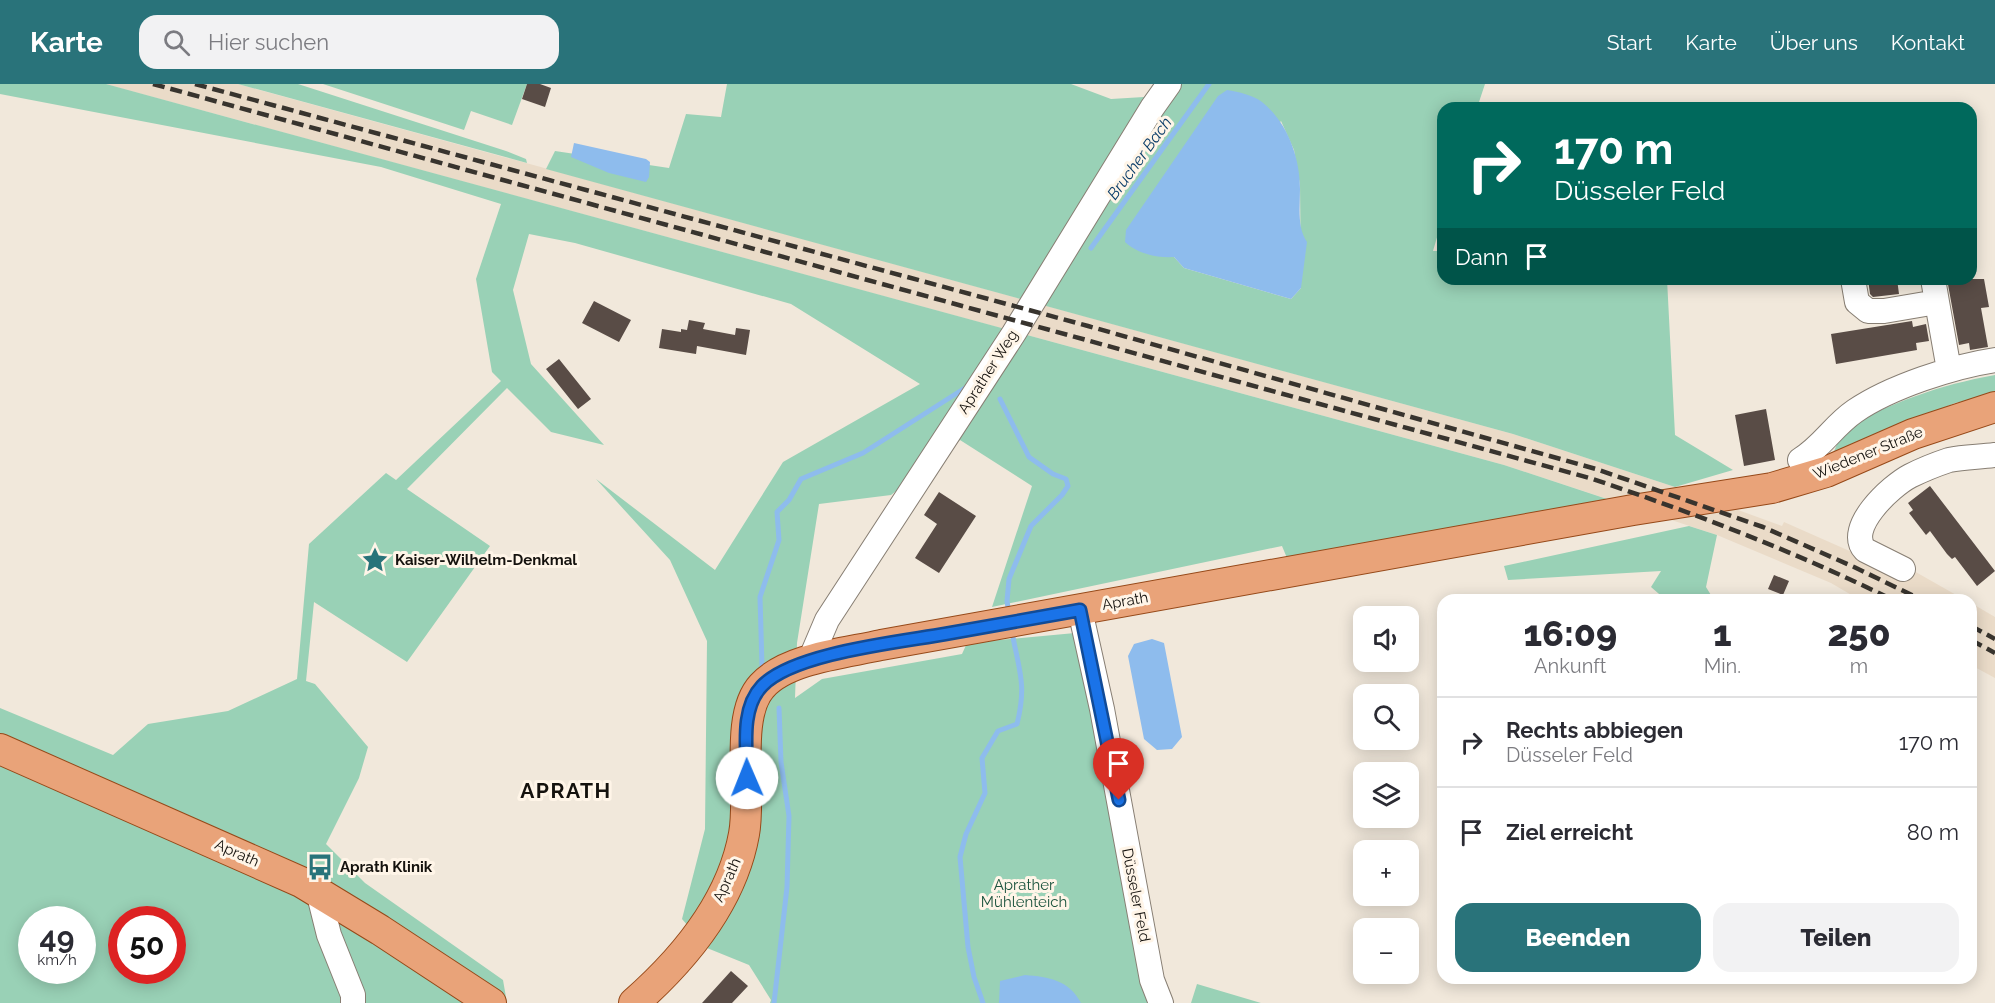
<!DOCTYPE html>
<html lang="de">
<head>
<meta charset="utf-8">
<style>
	:root { --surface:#fff; --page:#f2f2f3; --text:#2b2b33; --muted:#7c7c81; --line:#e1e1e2; --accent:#29737a }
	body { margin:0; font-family:Raleway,sans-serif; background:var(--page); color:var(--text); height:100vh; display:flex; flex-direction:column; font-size:22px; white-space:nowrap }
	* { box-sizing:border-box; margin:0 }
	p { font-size:20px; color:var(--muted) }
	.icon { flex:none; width:33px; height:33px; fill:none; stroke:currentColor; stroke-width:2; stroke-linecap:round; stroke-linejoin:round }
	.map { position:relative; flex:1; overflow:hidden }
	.drawer { position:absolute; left:1437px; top:510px; width:540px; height:390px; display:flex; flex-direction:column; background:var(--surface); border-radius:18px; box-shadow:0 3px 15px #0003 }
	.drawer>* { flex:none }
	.hud { position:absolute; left:1437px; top:18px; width:540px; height:183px; border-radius:18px; box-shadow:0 3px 15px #0003; background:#00695c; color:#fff; overflow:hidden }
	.fabs { position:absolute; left:1353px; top:522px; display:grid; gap:12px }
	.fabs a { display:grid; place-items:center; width:66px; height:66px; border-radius:12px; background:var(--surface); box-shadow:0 3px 15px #0003; font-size:30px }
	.speed { position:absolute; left:18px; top:822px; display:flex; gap:12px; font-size:30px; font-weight:700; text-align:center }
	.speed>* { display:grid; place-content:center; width:78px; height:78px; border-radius:50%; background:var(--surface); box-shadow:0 3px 15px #0003; line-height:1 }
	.speed small { font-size:15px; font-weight:400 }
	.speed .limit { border:9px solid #d22; background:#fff; color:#111 }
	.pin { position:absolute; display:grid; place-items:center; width:51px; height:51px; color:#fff; margin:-62px -26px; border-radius:50% 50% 50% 0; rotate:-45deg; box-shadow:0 0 6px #0007 }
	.pin .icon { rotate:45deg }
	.me { position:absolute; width:66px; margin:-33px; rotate:359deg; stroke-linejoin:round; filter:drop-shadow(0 0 4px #0008) }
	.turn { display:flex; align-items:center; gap:21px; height:126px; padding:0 18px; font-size:27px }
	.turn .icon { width:78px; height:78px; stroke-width:2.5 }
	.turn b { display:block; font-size:42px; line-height:51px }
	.then { display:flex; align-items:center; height:57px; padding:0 18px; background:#0003; gap:12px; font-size:22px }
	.eta { display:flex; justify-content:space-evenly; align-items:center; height:102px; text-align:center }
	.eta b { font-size:36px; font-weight:800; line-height:42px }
	.button { display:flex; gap:12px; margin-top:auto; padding:12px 18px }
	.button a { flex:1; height:69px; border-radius:18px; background:var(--accent); color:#fff; font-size:24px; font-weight:800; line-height:69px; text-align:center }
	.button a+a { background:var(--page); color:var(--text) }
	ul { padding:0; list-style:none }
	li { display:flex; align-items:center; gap:18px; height:90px; padding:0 18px; border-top:2px solid var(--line) }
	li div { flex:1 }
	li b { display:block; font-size:22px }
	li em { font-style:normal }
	header { display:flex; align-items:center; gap:36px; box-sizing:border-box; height:84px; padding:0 30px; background:var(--accent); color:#fff }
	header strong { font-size:28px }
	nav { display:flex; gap:33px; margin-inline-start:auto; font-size:21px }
	.search { width:420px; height:54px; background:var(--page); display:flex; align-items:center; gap:15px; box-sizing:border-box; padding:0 21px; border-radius:18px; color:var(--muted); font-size:22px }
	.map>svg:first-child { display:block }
	.built { fill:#eadbc8 }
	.green { fill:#99d1b6; fill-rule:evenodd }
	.water { fill:#8ebced }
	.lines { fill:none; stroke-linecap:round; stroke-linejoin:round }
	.stream { stroke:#8ebced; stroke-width:5 }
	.building { fill:#594c46 }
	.minor-casing { stroke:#877e73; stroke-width:26 }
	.major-casing { stroke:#964919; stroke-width:32 }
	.minor { stroke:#fff; stroke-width:24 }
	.major { stroke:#e9a379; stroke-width:30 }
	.rail { stroke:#38342e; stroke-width:4.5; stroke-dasharray:12 6; stroke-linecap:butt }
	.route-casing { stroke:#114b97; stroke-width:15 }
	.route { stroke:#1a73e8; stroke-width:10 }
	.labels { text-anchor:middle; stroke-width:6; stroke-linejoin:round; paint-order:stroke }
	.street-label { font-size:15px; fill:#15120e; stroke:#fff5e8 }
	.poi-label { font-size:15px; font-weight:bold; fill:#15120e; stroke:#fff5e8; text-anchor:start }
	.park-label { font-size:15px; fill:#1b533d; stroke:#fff5e8 }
	.water-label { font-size:16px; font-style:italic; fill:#083b68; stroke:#fff5e8 }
	.district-label { font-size:21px; font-weight:bold; letter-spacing:1.5px; fill:#15120e; stroke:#fff5e8 }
</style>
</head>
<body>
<header>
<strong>Karte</strong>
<div class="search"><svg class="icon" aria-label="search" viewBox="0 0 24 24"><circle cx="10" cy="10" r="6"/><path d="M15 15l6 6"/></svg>Hier suchen</div>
<nav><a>Start</a><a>Karte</a><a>Über uns</a><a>Kontakt</a></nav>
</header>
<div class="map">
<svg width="1995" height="919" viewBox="0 0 1995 919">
	<rect width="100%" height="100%" fill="#f1e8db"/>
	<path class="built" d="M105 0H238L1513 350 1675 403 1782 442 1784 438 1879 480 1884 470 1965 516H1860L1831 499 1717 451 1504 381Z
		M1971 519 1995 533V594L1971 581Z"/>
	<path class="green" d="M0 0H106L1504 381 1607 415 1287 474 1282 462 992 523 1032 402 960 356 891 411 819 420 797 559 795 614 822 595 962 570 967 559 1075 549 1160 919H770L771 916 749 881 707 864 682 835 705 745 707 557 670 476 596 395 715 486 783 378 920 300 791 220 575 159 529 150 513 206 531 280 604 361 551 348 507 304 407 405 490 462 407 578 314 518 306 597 315 600 368 663 359 694 326 760 365 799 503 896 507 919H0V624L113 671 148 640 228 627 297 595 309 460 386 389 396 396 501 297 492 288 476 195 501 120 381 83 0 10ZM32 836H82V886H32ZM122 836H172V886H122Z
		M238 0H298L506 67 526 75 527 79Z
		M323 0H527L512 41 471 27 464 46Z
		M727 0H1071L1111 15 1144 13 1154 0H1485L1477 24H1443V133L1433 167H1443V195H1667L1675 351 1733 386 1675 403 1513 350 546 85 555 67 669 84 686 30 721 33ZM1281 37 1294 66 1300 101 1301 204 1291 215 1184 184 1174 173Z
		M1995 291V310L1955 319 1833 370 1843 345C1893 318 1939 301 1995 291Z
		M1689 442 1717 451 1706 503 1714 516H1666L1651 503 1661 487 1508 496 1504 482Z
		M1197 900 1261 919H1191Z"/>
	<path class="water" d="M1227 6C1239 8 1253 11 1262 18 1287 38 1300 73 1300 105 1300 124 1297 143 1307 158L1301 204 1291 215 1184 184 1174 173C1157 174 1138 170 1125 158L1126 146 1218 12Z
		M574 59 646 75 650 78 649 93 646 98 609 89 571 73Z
		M1152 555 1164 559 1182 653 1172 665 1157 666 1144 655 1128 572 1134 560Z
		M1025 891C1049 893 1069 896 1081 919H999L1000 897Z"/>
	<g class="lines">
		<path class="stream" d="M1091 164 1209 0
			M1000 315 1029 373 1053 390 1066 395 1068 402 1062 411 1031 442 1009 495 1007 517 1009 530
			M762 582 760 513 779 456 777 428 789 416 801 395 863 369 965 304
			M774 919 787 803 789 732 781 678 779 624
			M983 919 974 893 968 863 960 773 966 750 985 709 982 674 998 647 1017 640C1027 600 1019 587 1012 548"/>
	</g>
	<path class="building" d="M527 0H540L551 4 545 23 522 15Z
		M1868 195H1897L1899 210 1873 213 1870 210Z
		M1947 195H1984L1989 223 1981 224 1988 263 1970 266 1969 259 1959 261Z
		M594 217 631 236 619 258 582 239Z
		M689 236 705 239 703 245 735 251 736 244 750 246 746 271 697 262 696 270 659 264 662 245 681 248V245L687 246Z
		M1912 237 1913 243 1926 240 1929 257 1916 259 1917 266 1836 280 1831 250Z
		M559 275 591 315 578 325 546 285Z
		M1766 325 1775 376 1744 382 1735 331Z
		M1930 402 1995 487 1977 502 1955 473 1952 475 1947 470 1930 447 1926 451 1909 429 1913 426 1908 419Z
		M939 408 976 432 939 489 915 474 937 440 924 431Z
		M1774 491 1789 497 1783 511 1768 505Z
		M731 887 748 902 732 919H702Z"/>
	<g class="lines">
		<g class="minor-casing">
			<path id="minor" d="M1853 195 1857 218 1868 227H1884L1937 218 1949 286
				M1933 195 1937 218
				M1800 376C1823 362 1833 342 1855 327 1890 303 1954 282 1995 276
				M1903 485 1865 466C1845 444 1891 402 1910 392 1922 386 1937 380 1949 376 1964 373 1980 373 1995 371
				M1080 526 1102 625 1152 896 1161 919
				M810 576 827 536 1014 249 1152 24 1169 0
				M318 807 329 851 353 911V919"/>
		</g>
		<g class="major-casing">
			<path id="major" d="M0 665 301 798 380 846 491 919
				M634 919C684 875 732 817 744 750 752 709 734 632 762 602 787 574 846 569 881 561L1633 426 1772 404 1826 388 1913 350 1995 323"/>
		</g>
		<use href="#minor" class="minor"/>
		<use href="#major" class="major"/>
		<path class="rail" d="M153 0 1593 395C1696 430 1796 468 1893 516
			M195 0 1088 242 1596 385 1763 443 1854 483 1922 516
			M1971 542 1995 555
			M1971 556 1995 569"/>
	</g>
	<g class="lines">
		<g class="route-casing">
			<path id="route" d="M747 694C747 665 740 625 762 602 793 569 900 558 945 550 990 542 1035 534 1080 526L1119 716"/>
		</g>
		<use href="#route" class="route"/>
	</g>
	<defs>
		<g id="sight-bare" transform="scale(2.07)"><path d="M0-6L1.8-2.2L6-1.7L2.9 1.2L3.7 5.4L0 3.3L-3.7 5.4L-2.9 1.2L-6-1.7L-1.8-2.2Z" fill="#29737a" stroke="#fff5e8" stroke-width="2.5" paint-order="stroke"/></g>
		<g id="bus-bare" transform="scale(2.07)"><path d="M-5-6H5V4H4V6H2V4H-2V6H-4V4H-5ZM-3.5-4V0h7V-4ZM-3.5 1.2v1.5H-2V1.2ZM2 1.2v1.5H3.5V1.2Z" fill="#29737a" stroke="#fff5e8" stroke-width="2.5" paint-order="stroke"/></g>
	</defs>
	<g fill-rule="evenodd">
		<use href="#sight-bare" x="375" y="476"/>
		<use href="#bus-bare" x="320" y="783"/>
	</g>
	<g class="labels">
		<g class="street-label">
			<text transform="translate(988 288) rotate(-57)" y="5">Aprather Weg</text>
			<text transform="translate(1868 369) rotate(-22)" y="5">Wiedener Straße</text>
			<text transform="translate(1125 517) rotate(-10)" y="5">Aprath</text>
			<text transform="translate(237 769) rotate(24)" y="5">Aprath</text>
			<text transform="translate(727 796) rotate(-66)" y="5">Aprath</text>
			<text transform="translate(1136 811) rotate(79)" y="5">Düsseler Feld</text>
		</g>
		<g class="poi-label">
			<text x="395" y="481">Kaiser-Wilhelm-Denkmal</text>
			<text x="340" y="788">Aprath Klinik</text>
		</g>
		<g class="park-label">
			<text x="1024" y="806">Aprather<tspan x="1024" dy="17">Mühlenteich</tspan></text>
		</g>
		<g class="water-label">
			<text transform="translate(1139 74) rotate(-54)" y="6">Brucher Bach</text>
		</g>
		<g class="district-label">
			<text x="566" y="714">APRATH</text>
		</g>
	</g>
</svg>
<div class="fabs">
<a><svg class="icon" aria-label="sound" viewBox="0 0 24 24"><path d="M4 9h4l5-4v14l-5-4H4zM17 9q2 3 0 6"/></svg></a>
<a><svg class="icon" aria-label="search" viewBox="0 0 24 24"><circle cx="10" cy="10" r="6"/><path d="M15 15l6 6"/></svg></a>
<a><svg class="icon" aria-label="layers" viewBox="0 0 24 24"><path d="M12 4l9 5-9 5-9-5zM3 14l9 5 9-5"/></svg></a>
<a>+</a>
<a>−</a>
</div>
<div class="speed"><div>49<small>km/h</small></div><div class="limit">50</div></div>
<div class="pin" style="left:1119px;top:716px;background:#d93025"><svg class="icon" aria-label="arrive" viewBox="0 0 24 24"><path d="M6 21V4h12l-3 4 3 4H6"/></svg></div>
<svg class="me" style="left:747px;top:694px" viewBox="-20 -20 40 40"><circle r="19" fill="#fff"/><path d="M0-13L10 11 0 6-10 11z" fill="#1a73e8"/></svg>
<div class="hud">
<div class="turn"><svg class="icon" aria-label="right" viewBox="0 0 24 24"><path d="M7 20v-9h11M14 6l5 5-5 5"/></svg><div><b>170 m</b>Düsseler Feld</div></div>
<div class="then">Dann<svg class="icon" aria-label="arrive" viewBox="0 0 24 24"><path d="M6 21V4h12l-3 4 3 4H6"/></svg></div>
</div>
<section class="drawer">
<div class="eta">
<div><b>16:09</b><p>Ankunft</p></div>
<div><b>1</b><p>Min.</p></div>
<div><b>250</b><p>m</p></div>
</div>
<ul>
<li><svg class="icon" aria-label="right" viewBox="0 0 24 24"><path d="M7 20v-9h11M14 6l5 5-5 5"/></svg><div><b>Rechts abbiegen</b><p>Düsseler Feld</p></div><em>170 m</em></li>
<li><svg class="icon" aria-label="arrive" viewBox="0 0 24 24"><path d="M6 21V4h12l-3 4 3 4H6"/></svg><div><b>Ziel erreicht</b></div><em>80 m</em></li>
</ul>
<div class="button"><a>Beenden</a><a>Teilen</a></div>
</section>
</div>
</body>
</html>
